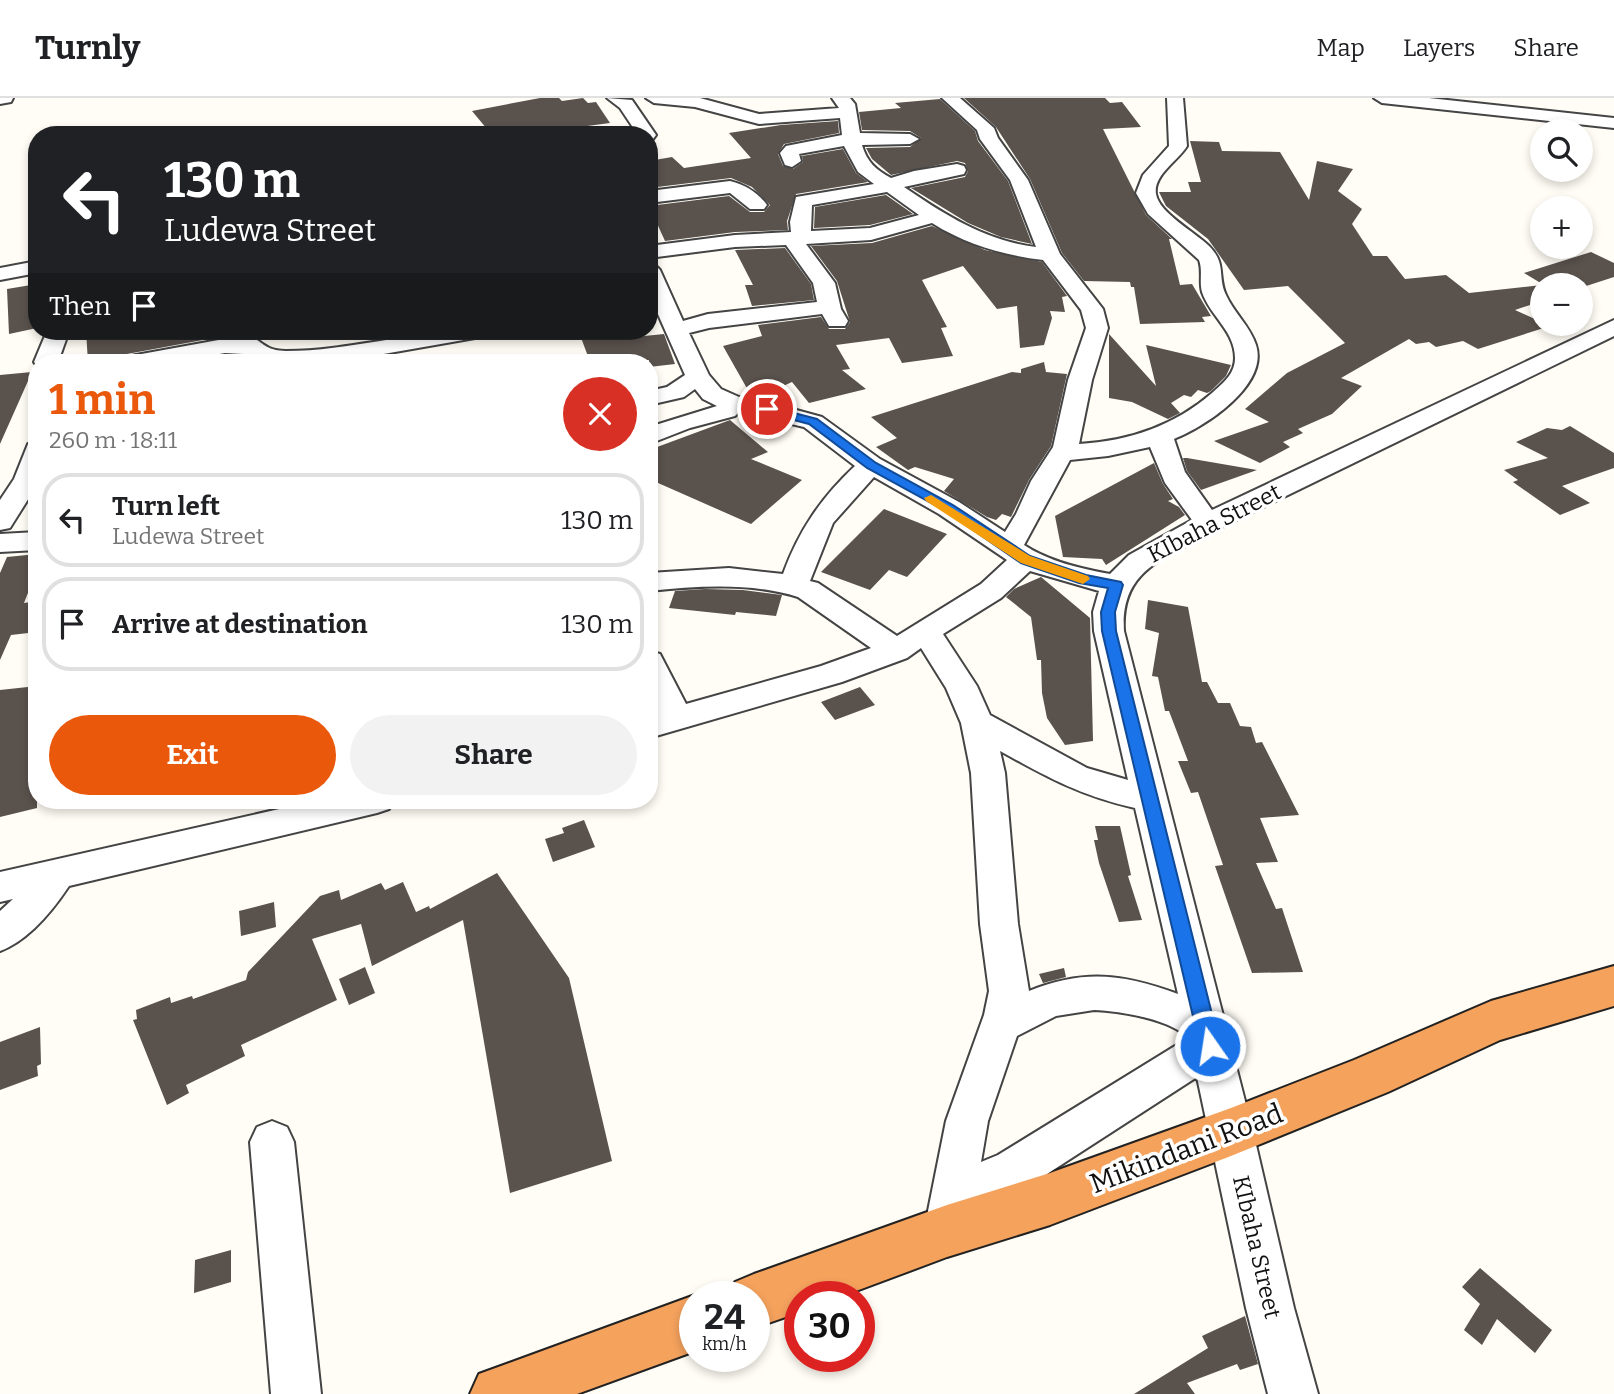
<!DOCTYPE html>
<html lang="en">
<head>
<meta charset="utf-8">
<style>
	:root { --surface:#fff; --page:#f2f2f2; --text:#202124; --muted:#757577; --line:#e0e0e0; --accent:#ea580c }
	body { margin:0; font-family:Bitter,serif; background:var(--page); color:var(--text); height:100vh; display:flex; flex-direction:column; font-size:26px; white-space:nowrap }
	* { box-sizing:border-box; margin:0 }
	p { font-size:23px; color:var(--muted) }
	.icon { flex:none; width:38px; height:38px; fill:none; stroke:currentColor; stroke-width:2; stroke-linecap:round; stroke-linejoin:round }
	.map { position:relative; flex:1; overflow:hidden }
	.sheet { position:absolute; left:28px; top:256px; width:630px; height:455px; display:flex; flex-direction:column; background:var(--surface); border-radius:28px; box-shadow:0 4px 10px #0003 }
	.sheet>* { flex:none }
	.hud { position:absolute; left:28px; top:28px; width:630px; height:214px; border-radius:28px; box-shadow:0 4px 10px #0003; background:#202124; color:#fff; overflow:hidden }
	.fabs { position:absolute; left:1530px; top:21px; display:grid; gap:14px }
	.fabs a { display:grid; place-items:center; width:63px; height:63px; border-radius:50%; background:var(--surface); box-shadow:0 4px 10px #0003; font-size:35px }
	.speed { position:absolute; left:679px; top:1183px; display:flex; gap:14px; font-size:35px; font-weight:700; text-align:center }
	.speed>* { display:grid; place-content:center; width:91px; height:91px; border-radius:50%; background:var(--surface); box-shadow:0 4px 10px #0003; line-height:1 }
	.speed small { font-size:18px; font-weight:400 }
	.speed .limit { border:10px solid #d22; background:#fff; color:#111 }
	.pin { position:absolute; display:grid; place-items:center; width:60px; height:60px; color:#fff; margin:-30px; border:4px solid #fff; border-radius:50%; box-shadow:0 2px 7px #0007 }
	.me { position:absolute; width:77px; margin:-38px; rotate:347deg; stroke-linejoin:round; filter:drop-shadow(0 0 5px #0008) }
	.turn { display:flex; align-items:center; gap:24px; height:147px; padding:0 21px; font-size:32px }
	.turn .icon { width:91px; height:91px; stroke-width:2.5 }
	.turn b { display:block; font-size:49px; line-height:60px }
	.then { display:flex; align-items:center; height:66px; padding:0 21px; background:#0003; gap:14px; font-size:26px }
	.round { display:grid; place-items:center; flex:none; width:74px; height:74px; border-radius:37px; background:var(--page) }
	.summary { display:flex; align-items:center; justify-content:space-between; height:119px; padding:0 21px }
	h1 { font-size:42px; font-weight:700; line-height:52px; color:var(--accent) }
	.cta { display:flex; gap:14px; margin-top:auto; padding:14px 21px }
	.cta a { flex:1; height:80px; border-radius:42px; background:var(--accent); color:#fff; font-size:28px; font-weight:700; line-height:80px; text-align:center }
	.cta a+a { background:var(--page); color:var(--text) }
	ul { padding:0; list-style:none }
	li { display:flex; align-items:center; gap:21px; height:94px; margin:0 14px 10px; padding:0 7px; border:4px solid var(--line); border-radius:28px }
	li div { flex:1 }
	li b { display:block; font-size:26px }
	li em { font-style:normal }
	header { display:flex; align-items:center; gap:42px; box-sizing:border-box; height:98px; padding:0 35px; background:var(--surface); border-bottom:2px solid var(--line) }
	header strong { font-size:33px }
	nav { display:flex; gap:38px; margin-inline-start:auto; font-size:24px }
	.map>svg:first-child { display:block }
	.building { fill:#5a524d }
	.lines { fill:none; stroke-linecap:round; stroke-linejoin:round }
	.minor-casing { stroke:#444; stroke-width:4 }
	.highway-casing { stroke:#222; stroke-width:4 }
	.minor { fill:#fff; fill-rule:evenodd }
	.highway { fill:#f5a25d; fill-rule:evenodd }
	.route { fill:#1a73e8; stroke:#114b97; stroke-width:2 }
	.slow { fill:#f59e0b }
	.labels { text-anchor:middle; stroke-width:7; stroke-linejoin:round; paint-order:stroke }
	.street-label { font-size:23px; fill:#111; stroke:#fff }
	.near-street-label { font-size:28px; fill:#111; stroke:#fff }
</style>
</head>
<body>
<header>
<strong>Turnly</strong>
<nav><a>Map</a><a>Layers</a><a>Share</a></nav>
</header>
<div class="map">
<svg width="1614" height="1296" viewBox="0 0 1614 1296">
	<rect width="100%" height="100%" fill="#fffdf5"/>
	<path class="building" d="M540 0H559L562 3 583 0 588 5 596 4 610 25 557 32 562 37H492L472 13Z
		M964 0H1105L1110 5 1122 4 1141 29 1103 31 1146 117 1172 141H1169L1180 187 1192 186 1211 218 1202 219 1205 224 1140 226 1134 189H1131L1130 184 1084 183 1062 155 1030 81 996 29Z
		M940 1 975 33 978 43 1008 83 1032 146 1001 139 968 125 911 90 965 79 968 73 965 65 957 63 891 77 872 61 866 50 910 49 921 40 910 33 862 32 859 14 901 10 895 5Z
		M838 23 839 35 784 46 778 56 783 68 793 71 803 64 802 58 843 51 856 75 868 84 796 96 787 123 788 132 735 134 665 143 649 108 729 98 750 114H764L770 107 752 89 731 80 649 90V63L672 59 684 70 751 60 729 35 781 27Z
		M1190 43 1219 44 1222 53 1280 54 1309 102 1317 63 1353 71 1338 93 1362 111 1352 126 1373 158H1387L1405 181 1446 177 1469 195 1542 187V203L1515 212 1550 228 1478 251 1463 243 1436 249 1429 244 1416 246 1409 241 1341 280 1362 288 1332 316 1298 331 1303 335 1283 344 1290 349 1260 365 1214 343 1269 324 1245 311 1287 275 1345 245 1288 188 1244 192 1208 141 1166 108 1159 94H1191L1188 84H1201Z
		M886 97 913 116 870 127 814 130 815 109Z
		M932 128 985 152 1042 164 1067 198 1062 199 1065 214 1050 213 1052 220 1044 247 1020 250 1017 208 997 211 963 168 922 182 947 229 941 230 953 258 902 265 889 240 836 247 850 271 842 272 866 291 809 305 792 284 770 294H749L723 248 762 238 758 227 821 219 829 231H845L850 224 837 183 811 148 872 145Z
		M785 150 811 186 814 202 752 208 745 187H753L735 152Z
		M1591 154 1614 165V179L1580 190V187H1542H1544L1524 175Z
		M37 186V230L9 236 7 191Z
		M86 233H213L219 239 127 256 121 264H88Z
		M588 233H621L625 240 664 236 675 266 649 269V262L598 264V259L589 261 580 237 589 235Z
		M1109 236 1156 288 1146 247 1231 267 1226 278 1211 293 1207 295 1198 292 1191 299 1184 297 1171 305 1180 315 1168 321 1132 304 1109 300Z
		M225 258 242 259 241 264H188Z
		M1044 264 1046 274 1067 276 1051 348 1029 382 1011 419 1002 416 996 422 987 419 944 393 954 381 915 369 908 372 876 349 897 340 871 319 1012 274 1021 275V271Z
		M32 274 0 346V277Z
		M730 322 768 354 751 361 802 382 751 426 649 381V352Z
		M1570 328 1614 355V370L1562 388 1590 405 1560 417 1513 384 1518 382 1504 372 1548 360 1516 344 1547 330 1562 332Z
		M1183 360H1187L1257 372 1201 392 1187 373Z
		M1154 365 1163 386 1173 401 1168 403 1179 409 1185 417 1106 467 1102 461 1063 459 1055 418Z
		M884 411 947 436 907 479 889 472 870 492 821 474Z
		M37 456V472L24 505 37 503V534L11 537 0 562V475L7 459Z
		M1041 479 1090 520 1093 643 1065 647 1047 620 1042 595 1041 562H1037L1031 519 1006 499 1014 491Z
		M705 491 743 492 782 497 776 518 736 514 735 517 669 510 675 493Z
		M1148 502 1188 509 1202 584H1207L1218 605H1230L1240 628 1251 629 1256 645 1262 644 1299 717 1260 720 1278 764 1256 765 1276 811 1282 810 1303 874 1252 875 1215 768 1223 767 1198 694 1191 695 1178 663H1188L1169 613H1165L1158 579 1152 578 1159 535 1145 531Z
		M37 588V710L0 719V592Z
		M860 589 875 607 835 622 821 604Z
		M584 722 595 749 553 764 545 741 564 735 562 730Z
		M1095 728H1120L1131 777 1128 778 1142 822 1119 824 1099 765 1094 742H1098Z
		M497 775 569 880 612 1063 510 1095 463 822 372 868 361 826 312 841 337 902 241 947 245 958 186 987 189 995 167 1007 133 922 137 921 136 912 170 899 171 905 192 898 193 901 246 882 248 874 320 798 339 792 341 802 381 785 385 792 403 784 416 814 429 808 430 811Z
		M274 804 276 829 241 838 239 813Z
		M365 869 375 895 349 907 339 881Z
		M1064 870 1066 879 1043 885 1039 876Z
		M40 929 41 966 37 968 38 978 0 992V944Z
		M231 1152V1184L194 1195 195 1162Z
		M1480 1170 1552 1232 1535 1255 1497 1221 1482 1247 1464 1232 1480 1206 1462 1189Z
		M1245 1218 1258 1266 1240 1272 1237 1266 1187 1285 1195 1296H1134L1208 1250 1202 1238Z"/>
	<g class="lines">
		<g class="minor-casing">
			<path id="minor" d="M0 0H13L11 4 0 6Z
				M607 0 632 2 656 37 653 41 649 42V37H638L620 10Z
				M646 0H700L759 16 839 10 832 0H850L855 6 860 35 910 36 919 41 910 46 862 47C867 64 876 72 891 80L914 73 957 66 964 68 966 72 964 76 904 89C945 117 986 143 1036 149L1010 82 980 41 977 32 942 0H960L994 30 998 40 1028 82 1060 156 1103 211 1108 230 1092 282 1079 346C1129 343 1174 328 1212 295 1223 285 1235 276 1235 260 1235 233 1210 218 1202 194 1199 183 1203 173 1199 162L1148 116 1136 95 1143 77 1169 48 1167 0H1183L1187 48C1178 63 1153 77 1156 96 1159 115 1195 134 1209 148 1227 166 1217 178 1226 197 1234 215 1250 228 1256 247 1269 287 1205 329 1174 341L1185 374 1212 412 1614 222V238L1210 435C1164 461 1120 472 1124 533L1253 1034 1294 1210 1318 1296H1268L1246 1210 1197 979 1030 1087 973 1112 970 1133 963 1149 947 1156 931 1149 924 1133 946 1023 984 917 989 893 980 826 971 675 961 625 946 590 921 550 907 560 842 584 649 640V616L658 614 649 596V553L660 556 686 606 821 568 871 550 798 499C750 484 698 488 649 493V475L729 470 783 476C799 432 821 400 855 368L804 329 739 314 735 318 690 330 649 346V329L717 308 703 301 695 291 684 299 649 307V293L667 289 685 277 649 196V166L656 168 660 172 683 223 708 216 817 204 813 185 786 147 735 149 649 160V148L735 137 791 134 790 124 796 99 874 86 858 74 844 48 799 56 801 63 792 69 785 67 780 55 786 48 842 37 840 20 759 26 695 9 654 5ZM887 94 919 117 870 130 811 133 812 107ZM932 125C967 147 1003 157 1043 162L1081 212 1086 230 1068 282 1053 349 1031 383 1016 416 1005 434 959 404 880 361 822 319 767 304 739 299 721 291 709 277 689 235 709 230 822 216 829 228H845L848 223 841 211 835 185 806 146 871 142ZM1150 349 1165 385 1192 422 1129 457 1110 476C1081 471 1048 463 1024 447L1070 362 1108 358ZM874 379 939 416 1007 462 981 486 897 538 818 485 810 483 833 425ZM1030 473 1099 493 1093 514 1094 533 1128 682 1087 670 990 617 977 588 943 536 1001 500ZM1000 653C1047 679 1081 698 1135 710L1178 896C1123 876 1084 871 1029 893L1018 826 1005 675ZM1094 912C1119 913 1171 921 1188 940L998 1057 981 1064 988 1023 1017 938 1056 918Z
				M1374 0H1429L1614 20V30L1382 5Z
				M730 83C746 87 757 94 767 107L764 111H750L730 95 649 105V93Z
				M37 163V175L0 182V170Z
				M47 233H69L58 264H37V268L34 264Z
				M216 233C224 233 236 231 243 234 261 241 263 253 286 253 354 253 419 230 486 233L483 238 475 240 355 261 319 264H263L243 256 225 255 174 264H124L128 259 136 257 224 241Z
				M37 343V387L10 430 0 432V402L14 381 28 346Z
				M37 434V452L0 454V436Z
				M319 702H394L389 711 377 715 69 788C53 812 28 843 0 853V813L13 801 0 804V774Z
				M272 1023 287 1029 294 1044 321 1296H271L250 1044 257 1029Z"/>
		</g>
		<g class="highway-casing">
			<path id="highway" d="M1614 868V908L1500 942 1388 994 1231 1058 1050 1127 947 1159 840 1199H800V1214L754 1230V1199H728L735 1184 754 1176 947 1107 1050 1075 1231 1010 1354 962 1491 903Z
				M695 1197 699 1199H695V1253L577 1296H470L479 1276Z"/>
		</g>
		<use href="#minor" class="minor"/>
		<use href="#highway" class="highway"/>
	</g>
	<path class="route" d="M767 308 817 321 876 365 953 407 1030 458 1086 477 1121 484 1123 487 1115 514 1116 533 1220 948 1217 954 1210 957 1203 954 1200 948 1102 533 1101 514 1108 490 1079 485 1021 465 944 412 867 370 809 326 763 314V309Z"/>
	<path class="slow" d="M931 397 1030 458 1088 478 1090 481 1083 486 1021 465 926 403 924 400Z"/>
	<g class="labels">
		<g class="street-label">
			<text transform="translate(1214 425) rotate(-27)" y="8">KIbaha Street</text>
			<text transform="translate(1257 1149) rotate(77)" y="8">KIbaha Street</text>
		</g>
		<g class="near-street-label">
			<text transform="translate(1186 1050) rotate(-21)" y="10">Mikindani Road</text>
		</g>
	</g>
</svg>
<div class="fabs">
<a><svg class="icon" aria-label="search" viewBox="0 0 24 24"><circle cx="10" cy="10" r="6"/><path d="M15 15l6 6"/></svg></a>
<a>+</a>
<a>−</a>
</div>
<div class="speed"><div>24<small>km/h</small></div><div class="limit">30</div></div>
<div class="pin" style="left:767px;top:311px;background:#d93025"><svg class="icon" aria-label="arrive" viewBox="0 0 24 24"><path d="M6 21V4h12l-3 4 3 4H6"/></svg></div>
<svg class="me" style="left:1210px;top:948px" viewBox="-20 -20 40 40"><circle r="17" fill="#1a73e8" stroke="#fff" stroke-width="3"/><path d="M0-11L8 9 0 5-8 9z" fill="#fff"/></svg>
<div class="hud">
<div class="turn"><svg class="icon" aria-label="left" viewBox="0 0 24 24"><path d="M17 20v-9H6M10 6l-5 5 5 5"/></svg><div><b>130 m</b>Ludewa Street</div></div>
<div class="then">Then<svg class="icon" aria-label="arrive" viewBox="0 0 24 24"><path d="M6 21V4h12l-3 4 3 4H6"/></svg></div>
</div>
<section class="sheet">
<div class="summary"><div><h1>1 min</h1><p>260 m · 18:11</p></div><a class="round" style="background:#d93025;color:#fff"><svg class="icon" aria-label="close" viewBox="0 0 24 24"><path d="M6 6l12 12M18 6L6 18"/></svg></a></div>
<ul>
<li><svg class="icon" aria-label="left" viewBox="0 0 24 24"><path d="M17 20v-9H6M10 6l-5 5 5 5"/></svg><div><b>Turn left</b><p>Ludewa Street</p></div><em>130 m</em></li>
<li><svg class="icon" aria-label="arrive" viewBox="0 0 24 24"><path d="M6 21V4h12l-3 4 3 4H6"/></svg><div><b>Arrive at destination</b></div><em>130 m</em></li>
</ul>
<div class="cta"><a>Exit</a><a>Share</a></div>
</section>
</div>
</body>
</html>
